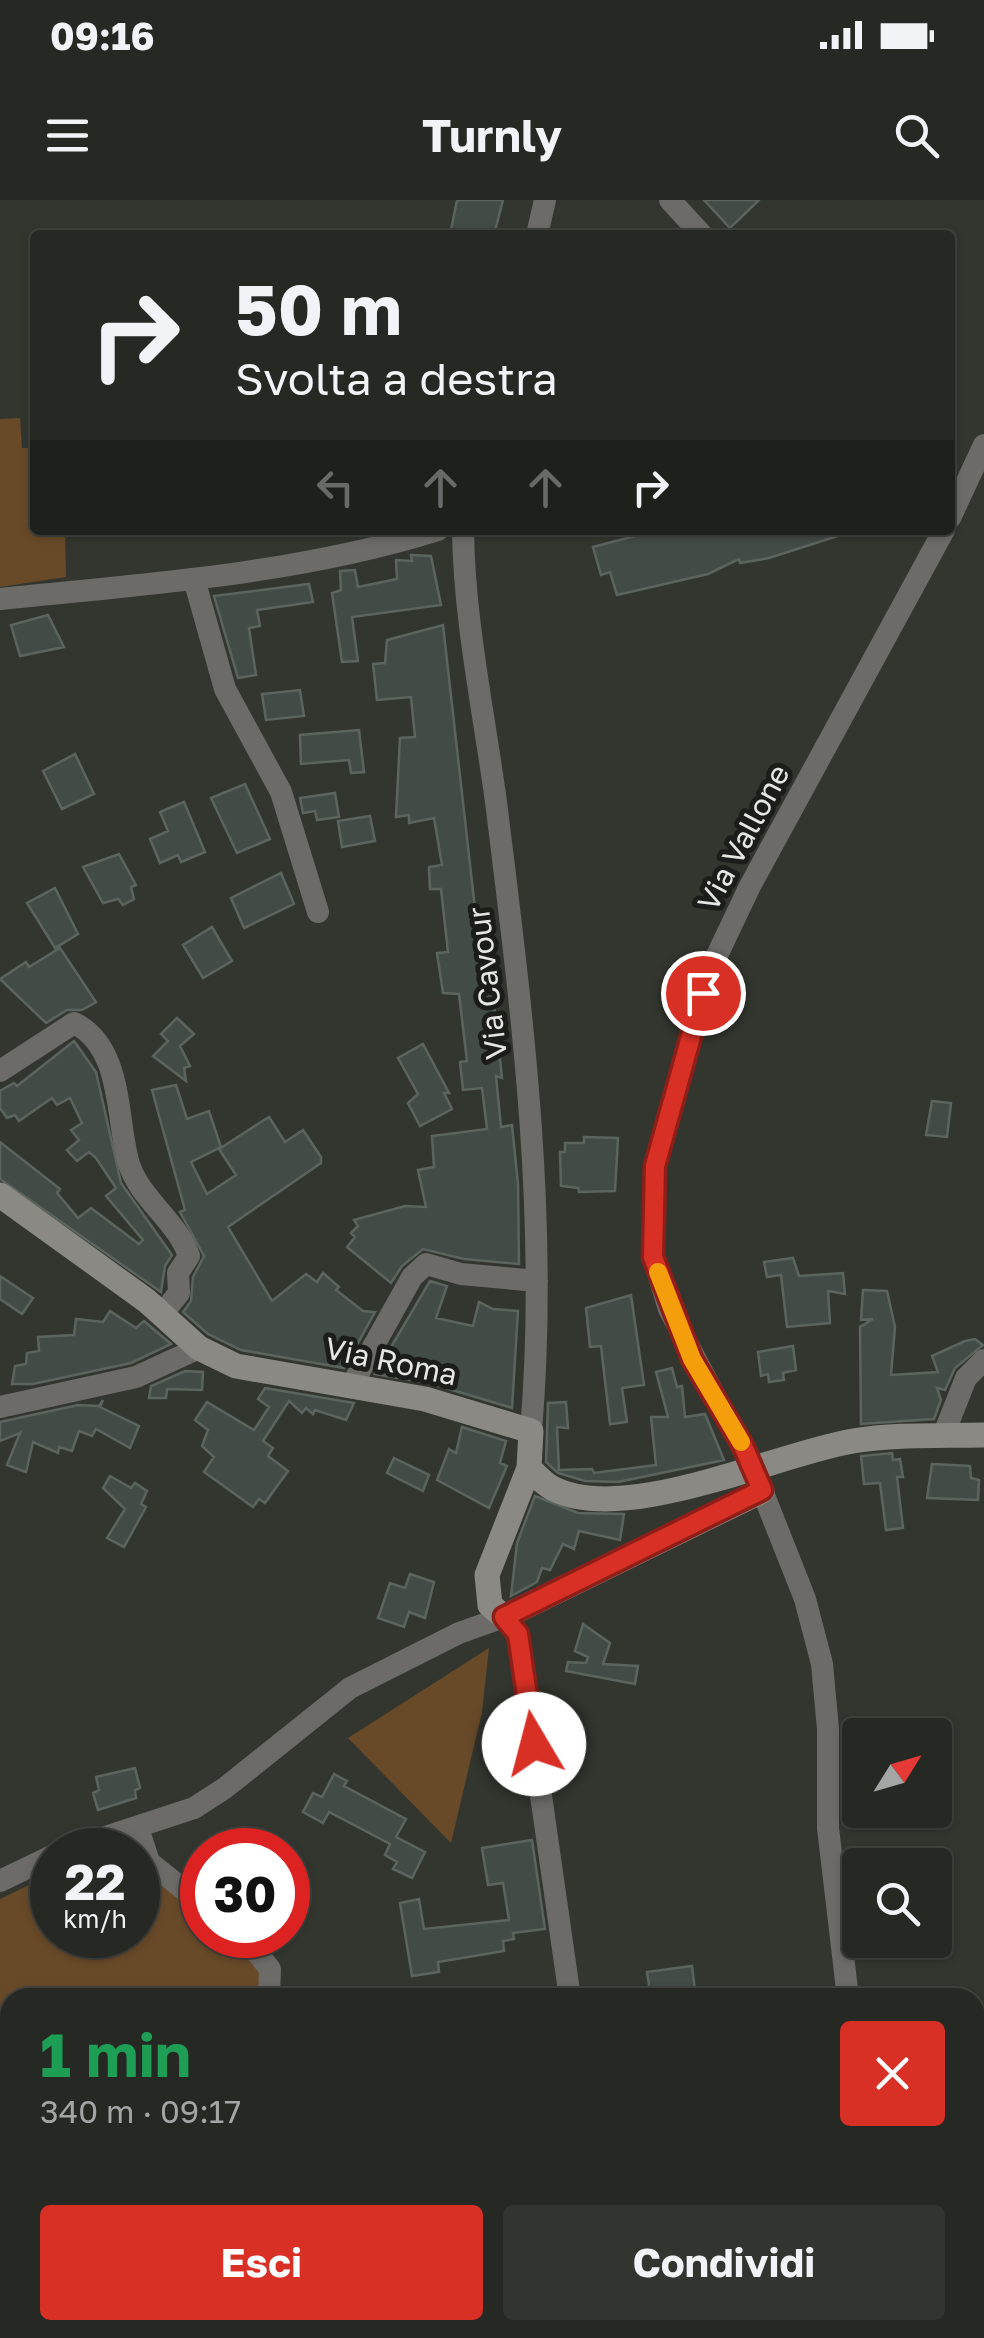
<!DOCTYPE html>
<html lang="it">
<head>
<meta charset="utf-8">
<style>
	:root { --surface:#262823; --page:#323430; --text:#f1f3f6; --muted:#a4a6a6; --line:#424441; --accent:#d93025 }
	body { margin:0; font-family:"Golos Text",sans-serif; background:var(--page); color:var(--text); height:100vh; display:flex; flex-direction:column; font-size:38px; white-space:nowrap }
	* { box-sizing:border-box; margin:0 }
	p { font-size:32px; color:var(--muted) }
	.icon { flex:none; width:55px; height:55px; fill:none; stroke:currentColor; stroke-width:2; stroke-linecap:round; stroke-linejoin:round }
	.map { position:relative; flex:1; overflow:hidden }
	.panel { position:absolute; left:0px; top:1788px; width:985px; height:352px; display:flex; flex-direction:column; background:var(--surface); border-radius:30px 30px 0 0; box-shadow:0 2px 8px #0004,0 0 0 2px var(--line) }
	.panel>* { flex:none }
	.guide { position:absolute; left:30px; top:30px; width:925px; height:305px; border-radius:10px; box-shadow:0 2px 8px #0004,0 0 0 2px var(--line); background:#262823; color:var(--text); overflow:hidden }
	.needle { width:65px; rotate:53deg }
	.buttons { position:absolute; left:842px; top:1518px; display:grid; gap:20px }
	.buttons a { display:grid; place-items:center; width:110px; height:110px; border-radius:10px; background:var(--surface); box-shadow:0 2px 8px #0004,0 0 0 2px var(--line); font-size:50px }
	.speed { position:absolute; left:30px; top:1628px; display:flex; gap:20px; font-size:50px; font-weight:700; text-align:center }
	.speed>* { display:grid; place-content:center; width:130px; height:130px; border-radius:50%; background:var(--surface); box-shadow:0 2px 8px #0004,0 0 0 2px var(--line); line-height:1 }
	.speed small { font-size:25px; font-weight:400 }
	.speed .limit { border:15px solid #d22; background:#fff; color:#111 }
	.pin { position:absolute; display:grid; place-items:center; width:85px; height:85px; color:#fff; margin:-42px; border:5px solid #fff; border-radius:50%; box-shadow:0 2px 10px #0007 }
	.me { position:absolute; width:110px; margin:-55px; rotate:352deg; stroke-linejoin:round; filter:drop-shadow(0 0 8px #0008) }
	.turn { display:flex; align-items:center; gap:35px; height:210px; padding:0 40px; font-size:45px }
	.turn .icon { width:130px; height:130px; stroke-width:2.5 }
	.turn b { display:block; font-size:70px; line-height:85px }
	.lanes { display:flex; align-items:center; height:95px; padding:0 40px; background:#0003; justify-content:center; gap:50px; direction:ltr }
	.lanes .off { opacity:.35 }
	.round { display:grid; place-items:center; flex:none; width:105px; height:105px; border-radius:10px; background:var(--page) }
	.headline { display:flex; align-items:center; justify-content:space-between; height:170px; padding:0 40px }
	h1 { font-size:60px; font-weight:700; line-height:75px; color:#1e9e55 }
	.primary-button { display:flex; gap:20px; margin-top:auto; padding:20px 40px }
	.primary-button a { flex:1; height:115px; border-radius:10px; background:var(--accent); color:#fff; font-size:40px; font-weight:700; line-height:115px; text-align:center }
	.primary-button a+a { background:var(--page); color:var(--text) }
	.status { display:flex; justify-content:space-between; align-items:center; height:70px; padding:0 50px; background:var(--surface); direction:ltr }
	.status svg { height:28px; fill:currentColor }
	header { display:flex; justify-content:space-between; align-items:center; height:130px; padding:0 40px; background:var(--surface); font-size:45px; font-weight:700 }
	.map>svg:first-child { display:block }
	.green { fill:#684a29 }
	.building { fill:#434b46; stroke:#5c645f; stroke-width:2.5 }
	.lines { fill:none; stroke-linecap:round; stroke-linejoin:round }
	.street { stroke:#6c6b67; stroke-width:22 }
	.secondary { stroke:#8a8983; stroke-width:25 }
	.route-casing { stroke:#8d1f18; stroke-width:25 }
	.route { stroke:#d93025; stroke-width:18 }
	.slow { stroke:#f59e0b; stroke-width:18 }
	.labels { text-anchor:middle; stroke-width:10; stroke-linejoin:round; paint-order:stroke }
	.street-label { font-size:30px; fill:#e5e7e2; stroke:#1c1d1a }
</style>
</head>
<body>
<div class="status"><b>09:16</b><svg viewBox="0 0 49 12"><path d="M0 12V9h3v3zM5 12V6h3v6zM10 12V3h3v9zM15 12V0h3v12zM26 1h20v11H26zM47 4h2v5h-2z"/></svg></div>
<header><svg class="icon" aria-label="menu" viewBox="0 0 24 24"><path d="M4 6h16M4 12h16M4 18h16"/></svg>Turnly<svg class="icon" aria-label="search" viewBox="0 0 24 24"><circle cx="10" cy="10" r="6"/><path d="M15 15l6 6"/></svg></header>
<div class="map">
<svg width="984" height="2138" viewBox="0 0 984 2138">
	<rect width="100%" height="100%" fill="#33362f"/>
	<path class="green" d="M20 218 22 248H35V330H65L66 377 0 387V219Z
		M489 1448 482 1512 451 1643 348 1538Z
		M138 1671 151 1681 157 1679 202 1712V1735H235L263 1769 262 1797 10 1798V1877L0 1870V1699L52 1674V1735H138Z"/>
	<path class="building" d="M457 0H503L494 35H450Z
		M704 0H759L730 28Z
		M658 330H705L706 335 723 330 847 333 769 358 740 363 739 359 708 374 617 395 610 372 601 375 593 347Z
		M411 355 431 356 441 405 352 417 358 461 342 462 332 393 341 390 340 371 355 370 358 387 397 379 396 360 412 361Z
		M309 384 313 402 257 410 260 426 249 428 256 475 238 478 214 396Z
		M48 415 64 447 20 456 11 425Z
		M443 425 480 753 485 752 494 804 502 878 496 876 501 927 512 925 518 984 519 1064 464 1059 423 1049 402 1066 391 1083 347 1047 355 1037 351 1033 358 1026 354 1020 405 1006 426 1007 418 970 434 967 432 936 487 929 482 888 463 890 460 862 467 861 459 794 443 793 437 753 448 752 441 689H430L429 667 442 665 434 618 409 623V615L396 617 400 538 415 537 411 497 377 500 373 464 385 463 387 440Z
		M300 490 304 516 266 520 262 494Z
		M359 530 364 572 351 573 349 560 301 564 300 535Z
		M75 554 94 594 62 609 43 571Z
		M245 584 270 639 237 653 211 598Z
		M335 593 339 617 317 620 315 611 303 613 300 598Z
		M184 602 205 652 181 662 178 655 160 663 150 639 168 631 160 612Z
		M370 616 375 641 342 647 338 621Z
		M119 654 136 685 131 687 134 699 123 705 118 699 103 703 83 667Z
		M281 673 294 704 244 728 231 698Z
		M55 688 78 734 55 748 27 703Z
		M212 727 232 761 203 778 183 745Z
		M60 748 96 802 82 810H67L46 823 0 779 26 762 29 767Z
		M177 818 194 834 180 846 190 866 184 868 186 881 153 856 168 841 161 834Z
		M74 841 96 872 121 983 172 1055 165 1066 161 1092 0 979V942L60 989 57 993 78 1018 91 1008 139 1044 143 1040 106 996 116 988 96 958 89 952 77 961 67 950 79 940 71 930 82 923 70 898 57 905 52 898 19 921 15 915 7 918 0 908V891L14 883 17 886Z
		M423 844 449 893H444L452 909 420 926 408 903 418 894 398 858Z
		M176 885 187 919 209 911 221 947 191 962 207 994 236 975 219 949 269 917 285 942 303 930 321 957V963L228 1027 272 1101 306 1074 317 1082 323 1073 339 1087 336 1090 363 1111 375 1112 344 1168 241 1150 208 1134 183 1112 191 1101 193 1077 204 1056 180 1012 185 1010 152 890Z
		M932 901 951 903 947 937 926 935Z
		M584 937 618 938 615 991 579 992 578 988 561 986 560 952H565V943H584Z
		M793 1058 799 1076 843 1073 845 1094 828 1091 830 1123 787 1127 781 1075 767 1077 764 1062Z
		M0 1076 33 1098 22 1114 0 1099Z
		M430 1081 447 1086 436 1118 473 1126 479 1102 493 1109 518 1111 512 1208 429 1183 375 1174Z
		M863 1090 887 1091 895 1127 891 1175 938 1172 932 1156 965 1141 975 1139 983 1145 955 1168 945 1190 937 1188 941 1200 934 1219 861 1224 860 1127 873 1119 861 1120Z
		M631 1095 644 1185 622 1188 627 1222 610 1224 601 1146 590 1147 586 1108Z
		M110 1111 136 1128 144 1121 171 1144 131 1163 33 1184H12L15 1166 26 1164 27 1153 39 1151 38 1137 74 1135 76 1119 103 1122Z
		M793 1146 796 1170 783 1173 784 1180 769 1182 768 1174 761 1176 758 1152Z
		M672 1168 677 1187 682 1186 685 1217 705 1214 724 1260 618 1282 585 1281 558 1273 546 1262 548 1203 566 1202 568 1228 557 1227 559 1270 592 1269 594 1273 656 1265 651 1217H668L656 1172Z
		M185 1171 203 1172 202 1190 167 1189 166 1198H149L151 1186Z
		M265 1188 354 1203 346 1220 315 1210 313 1214 306 1208 302 1213 289 1201 263 1241 273 1248 268 1256 288 1271 265 1303 259 1299 253 1307 204 1272 214 1257 202 1246 208 1230 195 1220 207 1202 254 1230 269 1207 258 1199Z
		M103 1200 100 1207 139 1226 130 1248 96 1229 92 1236 79 1231 72 1251 59 1247 58 1253 33 1242 26 1272 7 1265 20 1233 0 1241V1222L78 1205 99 1206Z
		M462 1227 506 1241 500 1263 507 1266 489 1308 437 1280 449 1249 456 1253Z
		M892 1253 893 1260 900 1259 903 1277H897L903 1328 886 1330 880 1283 864 1284 861 1256Z
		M394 1258 429 1275 423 1291 387 1273Z
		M932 1264 970 1266 971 1278 979 1280 978 1300 927 1298Z
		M110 1276 131 1288 135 1283 147 1291 141 1304 146 1307 124 1347 107 1338 125 1309 103 1288Z
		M535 1296 578 1313 624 1314 620 1340 579 1331 574 1349 563 1344 550 1370 542 1368 537 1382 511 1396 517 1343Z
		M410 1374 434 1382 425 1418 409 1412 404 1427 378 1418 390 1383 405 1388Z
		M583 1424 610 1443 603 1464 638 1466 635 1484 566 1471 568 1462 586 1463 588 1457 575 1451Z
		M135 1568 140 1588 135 1590 136 1598 98 1610 93 1593 99 1590 96 1577Z
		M334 1574 347 1581 344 1586 406 1619 396 1637 425 1652 412 1678 393 1669 397 1662 385 1655 390 1644 329 1612 323 1623 303 1612 313 1593 322 1597Z
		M532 1640 545 1729 513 1733 514 1739 503 1741 504 1751 438 1762 439 1772 412 1776 400 1703 419 1699 424 1729 509 1720 503 1683 488 1685 482 1648Z
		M692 1766 696 1798H651L647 1772Z"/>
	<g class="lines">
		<path class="street" d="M670 0 702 35
			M537 35 545 0
			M950 318 984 245
			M463 330C464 420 484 513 496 602 522 812 549 1019 531 1231
			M194 379 225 489 281 592 318 712
			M0 399C146 384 298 374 438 330
			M0 871 74 823C124 847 116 922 129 964 140 999 178 1022 189 1056L178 1073 179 1093 162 1114
			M353 1183 412 1077 426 1064 461 1074 537 1081
			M0 1207 136 1177 199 1148
			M943 1236 966 1178 984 1160
			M138 1628 149 1662 202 1704
			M66 1650 194 1608 225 1588 350 1488 459 1433 504 1417 518 1435 570 1798
			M0 1681 52 1656
			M243 1735 270 1769 269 1798
			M848 1798 828 1628V1529L822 1464 805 1399 754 1270 669 1109 653 1057 655 967 710 770 750 686 944 330
			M86 2138 90 2130"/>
		<path class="secondary" d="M0 995 147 1101 199 1148 236 1166 425 1199 531 1231 529 1268 487 1375 490 1405 504 1417 762 1291
			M529 1268C536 1275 544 1284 552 1288 625 1326 775 1254 853 1241 896 1234 940 1236 984 1235"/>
	</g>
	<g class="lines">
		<g class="route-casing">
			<path id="route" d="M534 1544 518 1434 504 1417 762 1290 743 1246 692 1159 653 1057 655 966 703 793"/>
		</g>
		<use href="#route" class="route"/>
		<path class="slow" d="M658 1072 692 1159 741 1242"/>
	</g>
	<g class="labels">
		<g class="street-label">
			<text transform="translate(744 638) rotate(-62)" y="10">Via Vallone</text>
			<text transform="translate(488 783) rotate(-97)" y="10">Via Cavour</text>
			<text transform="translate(391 1162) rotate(12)" y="10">Via Roma</text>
		</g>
	</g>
</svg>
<div class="buttons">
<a><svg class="needle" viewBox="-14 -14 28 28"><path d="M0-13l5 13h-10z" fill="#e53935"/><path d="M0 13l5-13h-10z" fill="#a4a6a6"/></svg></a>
<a><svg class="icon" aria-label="search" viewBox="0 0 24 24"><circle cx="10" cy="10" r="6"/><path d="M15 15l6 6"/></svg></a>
</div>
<div class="speed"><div>22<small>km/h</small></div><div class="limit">30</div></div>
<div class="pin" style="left:703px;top:793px;background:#d93025"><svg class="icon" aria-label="arrive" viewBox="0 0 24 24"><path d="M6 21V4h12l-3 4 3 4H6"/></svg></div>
<svg class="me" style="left:534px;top:1544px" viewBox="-20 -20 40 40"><circle r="19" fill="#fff"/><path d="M0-13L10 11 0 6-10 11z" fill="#d93025"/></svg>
<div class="guide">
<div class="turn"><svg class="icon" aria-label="right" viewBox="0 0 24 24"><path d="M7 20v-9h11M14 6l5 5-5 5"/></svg><div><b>50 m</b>Svolta a destra</div></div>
<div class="lanes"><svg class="icon off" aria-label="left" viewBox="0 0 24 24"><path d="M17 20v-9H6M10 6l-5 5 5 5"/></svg><svg class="icon off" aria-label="ahead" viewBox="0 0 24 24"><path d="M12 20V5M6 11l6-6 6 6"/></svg><svg class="icon off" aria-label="ahead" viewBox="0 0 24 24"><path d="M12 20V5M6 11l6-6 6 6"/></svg><svg class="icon" aria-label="right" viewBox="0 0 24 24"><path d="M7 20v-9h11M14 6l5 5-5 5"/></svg></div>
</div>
<section class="panel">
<div class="headline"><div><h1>1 min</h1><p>340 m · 09:17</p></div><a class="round" style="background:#d93025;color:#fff"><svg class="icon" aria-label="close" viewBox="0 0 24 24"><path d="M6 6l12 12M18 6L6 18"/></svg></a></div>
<div class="primary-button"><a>Esci</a><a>Condividi</a></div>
</section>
</div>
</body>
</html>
